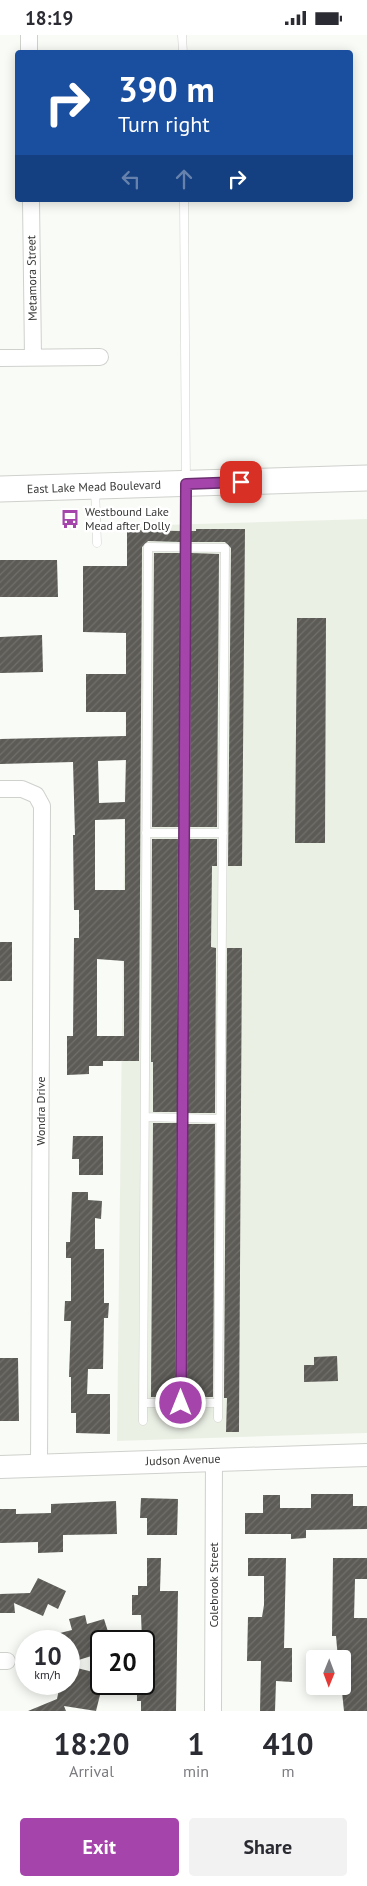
<!DOCTYPE html>
<html lang="en">
<head>
<meta charset="utf-8">
<style>
	:root { --surface:#fff; --page:#f2f2f3; --text:#2b2b33; --muted:#7c7c81; --accent:#a545ac }
	body { margin:0; font-family:"PT Sans",sans-serif; background:var(--page); color:var(--text); height:100vh; display:flex; flex-direction:column; font-size:19px; white-space:nowrap }
	* { box-sizing:border-box; margin:0 }
	p { font-size:16px; color:var(--muted) }
	.icon { flex:none; width:28px; height:28px; fill:none; stroke:currentColor; stroke-width:2; stroke-linecap:round; stroke-linejoin:round }
	.map { position:relative; height:1676px; overflow:hidden }
	.side { display:flex; flex-direction:column; background:var(--surface); flex:1 }
	.side>* { flex:none }
	.top-card { position:absolute; left:15px; top:15px; width:338px; height:152px; border-radius:5px; box-shadow:0 2px 12px #0003; background:#1a4fa0; color:#fff; overflow:hidden }
	.needle { width:32px; rotate:181deg }
	.buttons { position:absolute; left:306px; top:1615px; display:grid; gap:10px }
	.buttons a { display:grid; place-items:center; width:45px; height:45px; border-radius:5px; background:var(--surface); box-shadow:0 2px 12px #0003; font-size:25px }
	.speed { position:absolute; left:15px; top:1595px; display:flex; gap:10px; font-size:25px; font-weight:700; text-align:center }
	.speed>* { display:grid; place-content:center; width:65px; height:65px; border-radius:50%; background:var(--surface); box-shadow:0 2px 12px #0003; line-height:1 }
	.speed small { font-size:12px; font-weight:400 }
	.speed .limit { border:2px solid #111; border-radius:8px; background:#fff; color:#111 }
	.pin { position:absolute; display:grid; place-items:center; width:42px; height:42px; color:#fff; margin:-21px; border-radius:10px; box-shadow:0 2px 8px #0006 }
	.me { position:absolute; width:55px; margin:-28px; rotate:0deg; stroke-linejoin:round; filter:drop-shadow(0 0 4px #0008) }
	.turn { display:flex; align-items:center; gap:18px; height:105px; padding:0 20px; font-size:22px }
	.turn .icon { width:65px; height:65px; stroke-width:2.5 }
	.turn b { display:block; font-size:35px; line-height:42px }
	.lanes { display:flex; align-items:center; height:48px; padding:0 20px; background:#0003; justify-content:center; gap:25px; direction:ltr }
	.lanes .off { opacity:.35 }
	.eta { display:flex; justify-content:space-evenly; align-items:center; height:85px; text-align:center }
	.eta b { font-size:30px; font-weight:700; line-height:35px }
	.button { display:flex; gap:10px; margin-top:auto; padding:10px 20px }
	.button a { flex:1; height:58px; border-radius:5px; background:var(--accent); color:#fff; font-size:20px; font-weight:700; line-height:58px; text-align:center }
	.button a+a { background:var(--page); color:var(--text) }
	.status { display:flex; justify-content:space-between; align-items:center; height:35px; padding:0 25px; background:var(--surface); direction:ltr }
	.status svg { height:14px; fill:currentColor }
	.map>svg:first-child { display:block }
	.built { fill:#ebf0e5 }
	.building { fill:url(#building-hatch); fill-rule:evenodd }
	.lines { fill:none; stroke-linecap:round; stroke-linejoin:round }
	.lane-casing { stroke:#cfd1cd; stroke-width:9 }
	.street-casing { stroke:#cfd1cd; stroke-width:18 }
	.secondary-casing { stroke:#cfd1cd; stroke-width:24 }
	.primary-casing { stroke:#cfd1cd; stroke-width:27 }
	.lane { stroke:#fff; stroke-width:8 }
	.street { stroke:#fff; stroke-width:16 }
	.secondary { stroke:#fff; stroke-width:22 }
	.primary { stroke:#fff; stroke-width:25 }
	.route-casing { stroke:#6b2d70; stroke-width:12 }
	.route { stroke:#a545ac; stroke-width:9 }
	.labels { text-anchor:middle; stroke-width:5; stroke-linejoin:round; paint-order:stroke }
	.street-label { font-size:12px; fill:#373736; stroke:#fff }
	.poi-label { font-size:12px; fill:#373736; stroke:#fff; text-anchor:start }
</style>
</head>
<body>
<div class="status"><b>18:19</b><svg viewBox="0 0 49 12"><path d="M0 12V9h3v3zM5 12V6h3v6zM10 12V3h3v9zM15 12V0h3v12zM26 1h20v11H26zM47 4h2v5h-2z"/></svg></div>
<div class="map">
<svg width="367" height="1676" viewBox="0 0 367 1676">
	<defs>
		<pattern id="building-hatch" width="6" height="6" patternUnits="userSpaceOnUse" patternTransform="scale(1.25)"><rect width="6" height="6" fill="#5c5b56"/><path d="M-1 1l2-2M0 6l6-6M5 7l2-2" fill="none" stroke="#71706c"/></pattern>
	</defs>
	<rect width="100%" height="100%" fill="#f9fbf6"/>
	<path class="built" d="M367 484V1398L117 1406 128 491Z"/>
	<path class="building" d="M196 494H245L242 831H228L231 513 225 507H191V496H196Z
		M127 495 180 496V507L148 506 142 512 139 1026H103V1031H89V1039L67 1040V1001H73L74 903H79V875H74L73 800H75L73 727 0 729V704L126 701V677H86V639H126V598L83 597V531H127ZM126 725 125 767 99 768 98 726ZM125 784V855H95V785ZM97 924 124 926V1001H97Z
		M154 518H180L179 792H152Z
		M191 518 219 519 217 792H190Z
		M0 525H57L58 562H0Z
		M297 583H326L325 808H295Z
		M42 600 43 637 0 638V602Z
		M152 804H178L177 1077H153V1027H151Z
		M190 804H217V831H212L211 912 216 913 215 1078H188Z
		M0 907H12V946H0Z
		M227 913H242L239 1397H226L227 1363H224Z
		M153 1088H177L175 1362H151Z
		M188 1089H215L213 1362H187Z
		M73 1101H103V1140H79V1124H72Z
		M72 1157H88V1165L102 1166 101 1184 95 1183V1214H104V1268H109L108 1283H104L103 1334H88L87 1359H110V1399L76 1398V1378H71V1342H69L71 1286H64L65 1266H71V1223H66V1207H70Z
		M337 1321 338 1346 304 1347V1330H314V1322Z
		M0 1323H18L19 1386H0Z
		M311 1459H353V1471H367V1494L306 1495V1503L291 1504V1499H245V1478H263V1460H280V1473H311Z
		M141 1463 178 1464 177 1500H147V1483H140Z
		M116 1466 117 1499 63 1500V1517L38 1518V1507L0 1508V1474H16V1479L51 1478V1469Z
		M147 1523H161L160 1556H178L176 1676H141V1666H137V1649H144V1637L150 1638V1604L142 1605 141 1580H132V1560H138V1551H147Z
		M248 1523H286L284 1613H292V1647L276 1646 275 1676H260L261 1626H247L248 1582H262L264 1570V1541H248Z
		M333 1523H367V1544H355L354 1583H367V1676H344L342 1657V1624H338L336 1601H332Z
		M38 1543 66 1556 58 1574 48 1569 43 1581 14 1568 15 1578H0V1559L30 1558Z
		M85 1580 87 1589 104 1584 111 1606H101V1618L69 1628V1606H45L44 1602 72 1595 69 1584Z
		M69 1631 101 1639V1660H100L96 1676 64 1671 66 1676H28L57 1664 60 1649H69Z"/>
	<g class="lines">
		<g class="lane-casing">
			<path id="lane" d="M182 0 183 18
				M95 453 97 508
				M146 798H223
				M145 1082 220 1084
				M143 1368H218
				M181 1368 186 449 184 165
				M143 1386 148 512 225 513 218 1383"/>
		</g>
		<g class="street-casing">
			<path id="street" d="M29 0V18
				M31 165 33 322
				M0 323 100 322
				M0 754H22L36 760 42 771 39 1431
				M0 1626H7
				M213 1676 214 1424"/>
		</g>
		<g class="secondary-casing">
			<path id="secondary" d="M0 1432 367 1420"/>
		</g>
		<g class="primary-casing">
			<path id="primary" d="M0 454 367 443"/>
		</g>
		<use href="#lane" class="lane"/>
		<use href="#street" class="street"/>
		<use href="#secondary" class="secondary"/>
		<use href="#primary" class="primary"/>
	</g>
	<g class="lines">
		<g class="route-casing">
			<path id="route" d="M181 1368 186 449 241 447"/>
		</g>
		<use href="#route" class="route"/>
	</g>
	<defs>
		<g id="bus-bare" transform="scale(1.5)"><path d="M-5-6H5V4H4V6H2V4H-2V6H-4V4H-5ZM-3.5-4V0h7V-4ZM-3.5 1.2v1.5H-2V1.2ZM2 1.2v1.5H3.5V1.2Z" fill="#a545ac" stroke="#fff" stroke-width="2.5" paint-order="stroke"/></g>
	</defs>
	<g fill-rule="evenodd">
		<use href="#bus-bare" x="70" y="484"/>
	</g>
	<g class="labels">
		<g class="street-label">
			<text transform="translate(32 243) rotate(-91)" y="4">Metamora Street</text>
			<text transform="translate(94 452) rotate(-2)" y="4">East Lake Mead Boulevard</text>
			<text transform="translate(41 1076) rotate(-90)" y="4">Wondra Drive</text>
			<text transform="translate(183 1425) rotate(-2)" y="4">Judson Avenue</text>
			<text transform="translate(214 1550) rotate(-90)" y="4">Colebrook Street</text>
		</g>
		<g class="poi-label">
			<text x="85" y="481">Westbound Lake<tspan x="85" dy="14">Mead after Dolly</tspan></text>
		</g>
	</g>
</svg>
<div class="buttons">
<a><svg class="needle" viewBox="-14 -14 28 28"><path d="M0-13l5 13h-10z" fill="#e53935"/><path d="M0 13l5-13h-10z" fill="#7c7c81"/></svg></a>
</div>
<div class="speed"><div>10<small>km/h</small></div><div class="limit">20</div></div>
<div class="pin" style="left:241px;top:447px;background:#d93025"><svg class="icon" aria-label="arrive" viewBox="0 0 24 24"><path d="M6 21V4h12l-3 4 3 4H6"/></svg></div>
<svg class="me" style="left:181px;top:1368px" viewBox="-20 -20 40 40"><circle r="17" fill="#a545ac" stroke="#fff" stroke-width="3"/><path d="M0-11L8 9 0 5-8 9z" fill="#fff"/></svg>
<div class="top-card">
<div class="turn"><svg class="icon" aria-label="right" viewBox="0 0 24 24"><path d="M7 20v-9h11M14 6l5 5-5 5"/></svg><div><b>390 m</b>Turn right</div></div>
<div class="lanes"><svg class="icon off" aria-label="left" viewBox="0 0 24 24"><path d="M17 20v-9H6M10 6l-5 5 5 5"/></svg><svg class="icon off" aria-label="ahead" viewBox="0 0 24 24"><path d="M12 20V5M6 11l6-6 6 6"/></svg><svg class="icon" aria-label="right" viewBox="0 0 24 24"><path d="M7 20v-9h11M14 6l5 5-5 5"/></svg></div>
</div>
</div>
<section class="side">
<div class="eta">
<div><b>18:20</b><p>Arrival</p></div>
<div><b>1</b><p>min</p></div>
<div><b>410</b><p>m</p></div>
</div>
<div class="button"><a>Exit</a><a>Share</a></div>
</section>
</body>
</html>
